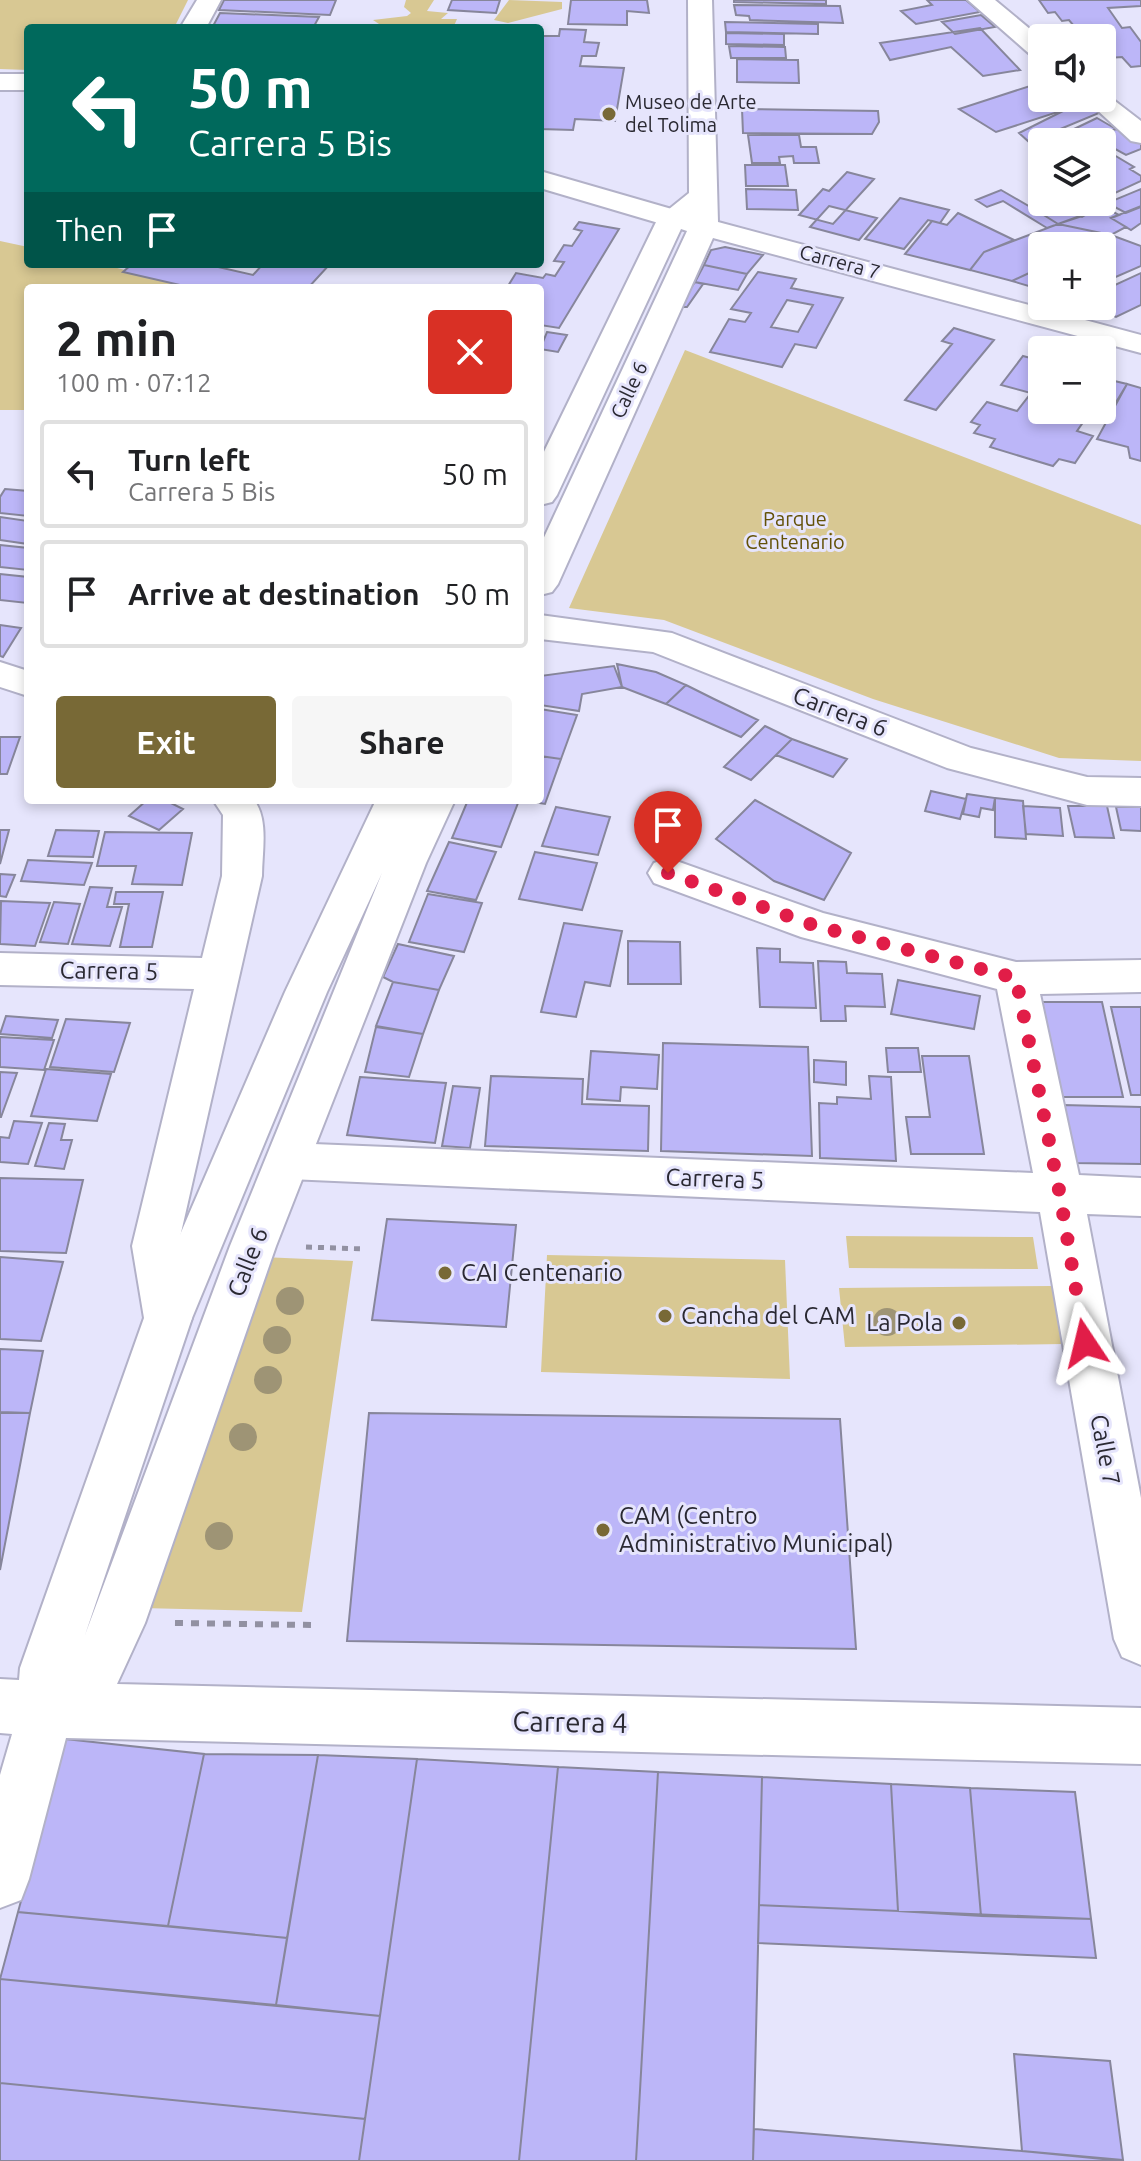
<!DOCTYPE html>
<html lang="en">
<head>
<meta charset="utf-8">
<style>
	:root { --surface:#fff; --page:#f6f6f6; --text:#202124; --muted:#757577; --line:#e0e0e0; --accent:#786936 }
	body { margin:0; font-family:Ubuntu,sans-serif; background:var(--page); color:var(--text); height:100vh; display:flex; flex-direction:column; font-size:30px; white-space:nowrap }
	* { box-sizing:border-box; margin:0 }
	p { font-size:26px; color:var(--muted) }
	.icon { flex:none; width:44px; height:44px; fill:none; stroke:currentColor; stroke-width:2; stroke-linecap:round; stroke-linejoin:round }
	.map { position:relative; flex:1; overflow:hidden }
	.details { position:absolute; left:24px; top:284px; width:520px; height:520px; display:flex; flex-direction:column; background:var(--surface); border-radius:8px; box-shadow:0 4px 12px #0003 }
	.details>* { flex:none }
	.top-card { position:absolute; left:24px; top:24px; width:520px; height:244px; border-radius:8px; box-shadow:0 4px 12px #0003; background:#00695c; color:#fff; overflow:hidden }
	.buttons { position:absolute; left:1028px; top:24px; display:grid; gap:16px }
	.buttons a { display:grid; place-items:center; width:88px; height:88px; border-radius:8px; background:var(--surface); box-shadow:0 4px 12px #0003; font-size:40px }
	.pin { position:absolute; display:grid; place-items:center; width:68px; height:68px; color:#fff; margin:-82px -34px; border-radius:50% 50% 50% 0; rotate:-45deg; box-shadow:0 0 8px #0007 }
	.pin .icon { rotate:45deg }
	.me { position:absolute; width:88px; margin:-44px; rotate:350deg; stroke-linejoin:round; filter:drop-shadow(0 0 6px #0008) }
	.turn { display:flex; align-items:center; gap:28px; height:168px; padding:0 32px; font-size:36px }
	.turn .icon { width:104px; height:104px; stroke-width:2.5 }
	.turn b { display:block; font-size:56px; line-height:68px }
	.then { display:flex; align-items:center; height:76px; padding:0 32px; background:#0003; gap:16px; font-size:30px }
	.round { display:grid; place-items:center; flex:none; width:84px; height:84px; border-radius:8px; background:var(--page) }
	.summary { display:flex; align-items:center; justify-content:space-between; height:136px; padding:0 32px }
	h1 { font-size:48px; font-weight:700; line-height:60px }
	.button { display:flex; gap:16px; margin-top:auto; padding:16px 32px }
	.button a { flex:1; height:92px; border-radius:8px; background:var(--accent); color:#fff; font-size:32px; font-weight:700; line-height:92px; text-align:center }
	.button a+a { background:var(--page); color:var(--text) }
	ul { padding:0; list-style:none }
	li { display:flex; align-items:center; gap:24px; height:108px; margin:0 16px 12px; padding:0 16px; border:4px solid var(--line); border-radius:8px }
	li div { flex:1 }
	li b { display:block; font-size:30px }
	li em { font-style:normal }
	.map>svg:first-child { display:block }
	.green { fill:#d8c893 }
	.building { fill:#bcb6f8; stroke:#87869b; stroke-width:2; fill-rule:evenodd }
	.lines { fill:none; stroke-linecap:round; stroke-linejoin:round }
	.minor-casing { stroke:#b2b1c8; stroke-width:4 }
	.tertiary-casing { stroke:#b2b1c8; stroke-width:4 }
	.path-far1 { stroke:#9291a2; stroke-width:5; stroke-dasharray:6 6; stroke-linecap:butt }
	.path { stroke:#9291a2; stroke-width:6; stroke-dasharray:8 8; stroke-linecap:butt }
	.minor { fill:#fff; fill-rule:evenodd }
	.tertiary { fill:#fff; fill-rule:evenodd }
	.tree { fill:#9e9475 }
	.route { stroke:#e11d48; stroke-width:14; stroke-dasharray:0 25.2 }
	.poi-dot { fill:#786936; stroke:#e6e5fc; stroke-width:3 }
	.labels { text-anchor:middle; stroke-width:6; stroke-linejoin:round; paint-order:stroke }
	.far-poi-label { font-size:20px; fill:#2a2932; stroke:#e6e5fc; text-anchor:start }
	.far-street-label { font-size:20px; fill:#2a2932; stroke:#e6e5fc }
	.far-park-label { font-size:20px; fill:#635107; stroke:#e6e5fc }
	.street-label { font-size:24px; fill:#2a2932; stroke:#e6e5fc }
	.poi-label { font-size:24px; fill:#2a2932; stroke:#e6e5fc; text-anchor:start }
	.near-street-label { font-size:28px; fill:#2a2932; stroke:#e6e5fc }
</style>
</head>
<body>
<div class="map">
<svg width="1141" height="2161" viewBox="0 0 1141 2161">
	<rect width="100%" height="100%" fill="#e6e5fc"/>
	<path class="green" d="M0 0H188L174 28H28V70L0 69Z
		M406 0H434L427 11 448 13 441 19H457L453 28H385L373 20 407 16 411 13 404 7Z
		M509 0 562 2V9L508 23 494 20Z
		M0 241 28 247V264H102L193 288H28V413L25 410H0Z
		M685 350 1141 525V761L1059 758 873 699 664 620 569 608Z
		M846 1236 1033 1237 1038 1269 849 1268Z
		M547 1255 785 1260 790 1379 541 1372Z
		M262 1257 353 1261 302 1612 141 1608Z
		M1052 1286 1063 1344 845 1347 839 1288Z"/>
	<path class="building" d="M224 0H336L330 15 219 10Z
		M452 0H500L496 13 448 10Z
		M571 0H647L649 13 627 11V25L568 24Z
		M734 0H826V4L734 2Z
		M927 0H966L980 12 916 24 901 11 932 5Z
		M1039 0H1141V6L1108 8 1122 28 1130 27 1141 42V66L1131 67 1122 57 1108 58 1102 51V38H1091L1086 32H1079L1069 20 1062 21 1055 12 1048 13Z
		M734 5 840 6 843 23 750 20 749 16 736 15Z
		M220 13 319 17 313 28H212Z
		M981 15 995 27 955 34 942 22Z
		M725 22 818 24V34L726 32Z
		M980 28 1020 70 983 76 951 47 890 60 880 43Z
		M560 29 586 30 584 42 599 43 596 56H582L580 66 624 68 615 121 575 119 573 130 540 129V41L541 36H559Z
		M726 33 784 34V45L726 44Z
		M729 46 785 47 786 58H731Z
		M737 59 798 60 799 83 737 82Z
		M1030 86 1042 93V98H1049L1067 109 996 132 959 109Z
		M1085 100 1099 113 1029 142 1019 133Z
		M742 109 878 111 879 122 872 134 743 133Z
		M1097 118 1116 129 1086 142H1047Z
		M1116 129 1141 143V149L1126 155 1095 138Z
		M748 135H799L801 147H816L819 163H794L793 156 779 157 780 163H752Z
		M1109 152 1134 167 1130 169 1141 176V181L1102 199V154Z
		M745 165H785L788 186H746Z
		M847 172 874 179 833 224 799 215 823 189 829 191Z
		M746 189 796 190 798 210 747 209Z
		M1141 189V207L1126 213 1107 203Z
		M1001 190 1039 212 1058 224 1047 228 1003 201 987 207 976 200Z
		M900 198 949 210 940 223 928 220 904 249 865 239Z
		M1047 202H1096L1102 205 1082 217Z
		M829 206 877 218 859 240 810 227Z
		M1056 206 1080 216 1058 224 1039 212Z
		M1141 206V223L1131 230 1111 218Z
		M1106 208 1119 215 1111 218 1126 227 1111 235 1058 224Z
		M958 213 1014 240 984 252 970 270 905 254 932 221 947 225Z
		M579 222 619 229 559 328 540 325V288L508 286 516 273 543 278 546 274 555 276 564 262 554 261 564 245 572 246 582 231 574 229Z
		M1058 224 1111 235 1087 246H1042V267L1012 281 970 270 984 252Z
		M1111 235 1141 246V266L1102 283V246H1087Z
		M725 247 763 255 747 274 704 265 711 250Z
		M132 264H205L253 275 263 264H330L308 288H193L123 272Z
		M704 265 747 274 738 290 695 282Z
		M1042 267V290L1012 281Z
		M758 272 796 279 791 288 843 298 816 348 795 344 782 367 710 352 729 319 745 322 751 313 731 309ZM787 300 813 305 798 332 771 327Z
		M1141 273V305L1116 317 1091 306H1102V291Z
		M695 282 703 284 687 307H678Z
		M954 328 994 340 936 410 905 400 952 344 942 341Z
		M547 332 567 335 558 352 540 349Z
		M1023 356 1042 361V410H1102V378L1127 384 1106 419 1089 414 1077 431 1093 436 1075 463 1059 459 1053 466 990 447 995 439 974 433 980 425 971 422 987 402 1017 411 1031 393 1001 385Z
		M1127 384 1141 388V461L1130 458 1128 447 1097 439Z
		M5 489 28 491V516L0 513V497Z
		M0 517 28 521V544L0 540Z
		M0 545 28 548V570L0 567Z
		M0 574 28 577 27 603 0 600Z
		M0 625 21 628 3 657 0 656Z
		M617 664 656 672 686 685 666 704 622 687Z
		M614 666 622 687 582 694 579 711 540 705V676Z
		M686 685 714 699 758 720 741 737 666 704Z
		M540 709 577 715 561 759 540 756Z
		M765 726 792 739 751 780 724 767Z
		M0 737H20L7 774H0Z
		M792 739 847 759 833 777 776 755Z
		M540 756 561 759 545 804 521 800H540Z
		M931 791 966 799 960 819 925 811Z
		M967 794 995 798 993 810 981 808 979 817 963 814Z
		M995 798 1023 801 1026 839 995 837Z
		M147 800H165L183 809 159 830 129 816Z
		M468 800 518 803 501 847 452 838Z
		M755 800 851 853 824 900 774 881 716 839Z
		M1023 806 1060 808 1063 836 1026 834Z
		M1068 806H1107L1114 838 1075 837Z
		M556 807 610 817 598 855 542 846Z
		M1116 807H1141V831L1121 830Z
		M0 830H9L0 864Z
		M56 830 99 831 93 857 48 856Z
		M105 832 192 833 182 885 132 884 136 866H97Z
		M449 842 496 852 476 900 427 891Z
		M535 852 597 863 582 910 519 899Z
		M28 860 92 863 84 885 21 881Z
		M0 874 15 875 6 897 0 896Z
		M90 887 112 888 107 907H122L110 946 72 944Z
		M116 892H163L152 947H120L129 904H114Z
		M428 894 482 903 464 952 409 942Z
		M1 901 50 903 35 946 0 944Z
		M54 902 80 904 68 944 40 942Z
		M564 923 622 931 610 986 585 982 576 1017 541 1012Z
		M628 941 680 942 681 984H628Z
		M398 944 454 956 439 990 393 982 383 977Z
		M757 948 780 949V962L813 963 816 1008 760 1007Z
		M818 961 846 962 847 973 882 974 885 1007 845 1006 846 1021H821Z
		M898 980 980 996 974 1029 891 1014Z
		M393 982 439 990 423 1034 376 1026Z
		M1036 1002H1102L1123 1097H1054Z
		M1111 1007H1141V1095H1131Z
		M6 1016 58 1020 52 1038 0 1034Z
		M66 1019 130 1023 114 1072 50 1067Z
		M376 1027 423 1034 409 1077 365 1072Z
		M0 1037 54 1040 44 1070 0 1067Z
		M663 1043 808 1047 812 1156 661 1151Z
		M886 1048H918L921 1072H888Z
		M591 1051 659 1055 657 1089 621 1087 620 1101 587 1099Z
		M922 1056H969L984 1154H911L906 1117H930Z
		M814 1060 846 1062V1085L814 1082Z
		M46 1069 111 1074 97 1121 31 1116Z
		M0 1072 17 1073 1 1117H0Z
		M491 1076 583 1079 582 1104 649 1106 648 1151 485 1146Z
		M869 1076 891 1077 896 1161 820 1158 819 1103 837 1104V1097L871 1099Z
		M360 1077 446 1083 435 1143 347 1135Z
		M453 1086 480 1088 470 1148 442 1146Z
		M1063 1105 1141 1107V1164L1073 1163Z
		M14 1121 42 1123 28 1164 0 1162V1137L9 1138Z
		M49 1123 65 1124 61 1140H72L64 1169 35 1166Z
		M0 1178 83 1180 66 1253 0 1251Z
		M387 1219 516 1225 506 1327 372 1320Z
		M0 1257 63 1262 41 1341 0 1339Z
		M0 1349 43 1351 30 1413 0 1412Z
		M0 1413H30L0 1570Z
		M369 1413 840 1419 856 1649 347 1641Z
		M65 1739 204 1754 168 1926 18 1912Z
		M204 1754 318 1755 287 1938 168 1926Z
		M318 1755 417 1759 380 2016 276 2005Z
		M417 1759 558 1767 519 2161H359Z
		M558 1767 658 1772 636 2161H519Z
		M658 1772 762 1777 753 2161H636Z
		M762 1777 891 1784 898 1911 759 1905Z
		M891 1784 970 1788 981 1916 898 1911Z
		M970 1788 1075 1792 1091 1919 981 1916Z
		M759 1905 1091 1919 1096 1958 758 1943Z
		M18 1912 287 1938 276 2005 0 1979Z
		M0 1979 380 2016 365 2119 0 2083Z
		M1014 2054 1110 2061 1123 2160 1022 2151Z
		M0 2083 365 2119 359 2161H0Z
		M754 2129 1022 2151 1123 2161H753Z"/>
	<g class="lines">
		<g class="minor-casing">
			<path id="minor" d="M197 0H221L206 28H180Z
				M968 0H995L1042 39V60L1033 57Z
				M0 74H28V90H0Z
				M1102 91 1141 121V143L1131 141 1084 98H1102Z
				M540 171 682 212 686 218 682 224 672 227 540 188Z
				M540 615 672 633 971 748 1087 777 1141 778V806L1087 805 947 768 653 652 540 639Z
				M0 662 28 671V696L0 687Z
				M213 800H254C269 820 262 852 262 876L178 1246 192 1318 185 1333 168 1339 151 1333 144 1318 132 1246 194 989 0 985V953L202 958 222 876 223 815Z
				M668 858 823 913 1016 962 1141 960V992L1040 994 1079 1175 1141 1178V1216L1087 1214 1141 1498V1665L1122 1657 1114 1639 1040 1212 289 1179 273 1174 266 1161 273 1148 289 1143 1033 1173 997 989 801 937 654 883 648 873 654 863Z"/>
		</g>
		<g class="tertiary-casing">
			<path id="tertiary" d="M688 0H712L718 222 1141 335V353L713 238 558 584 552 592 540 595V546L687 231 681 229 557 495 552 502 540 505V460L658 218 689 193Z
				M376 800H455L426 863 276 1246 145 1623 117 1684 1141 1708V1764L66 1738 29 1879 21 1900 0 1908V1775L12 1734 0 1733V1679L19 1680 20 1668 144 1318 285 992ZM382 873 230 1246 85 1635 192 1318 327 992Z"/>
		</g>
		<path class="path-far1" d="M306 1247 365 1249"/>
		<path class="path" d="M175 1623 312 1625"/>
		<use href="#minor" class="minor"/>
		<use href="#tertiary" class="tertiary"/>
	</g>
	<g class="tree">
		<circle cx="290" cy="1301" r="14"/>
		<circle cx="887" cy="1322" r="14"/>
		<circle cx="277" cy="1340" r="14"/>
		<circle cx="268" cy="1380" r="14"/>
		<circle cx="243" cy="1437" r="14"/>
		<circle cx="219" cy="1536" r="14"/>
	</g>
	<g class="lines">
		<path class="route" d="M668 873 816 926 1016 978 1060 1195 1085 1343"/>
	</g>
	<g class="poi-dot">
		<circle cx="609" cy="114" r="8"/>
		<circle cx="445" cy="1273" r="8"/>
		<circle cx="665" cy="1316" r="8"/>
		<circle cx="959" cy="1323" r="8"/>
		<circle cx="603" cy="1530" r="8"/>
	</g>
	<g class="labels">
		<g class="far-poi-label">
			<text x="625" y="109">Museo de Arte<tspan x="625" dy="23">del Tolima</tspan></text>
		</g>
		<g class="far-street-label">
			<text transform="translate(840 262) rotate(15)" y="7">Carrera 7</text>
			<text transform="translate(629 390) rotate(-65)" y="7">Calle 6</text>
		</g>
		<g class="far-park-label">
			<text x="795" y="526">Parque<tspan x="795" dy="23">Centenario</tspan></text>
		</g>
		<g class="street-label">
			<text transform="translate(840 712) rotate(21)" y="8">Carrera 6</text>
			<text transform="translate(109 971) rotate(1)" y="8">Carrera 5</text>
			<text transform="translate(715 1179) rotate(2)" y="8">Carrera 5</text>
			<text transform="translate(248 1262) rotate(-69)" y="8">Calle 6</text>
			<text transform="translate(1105 1450) rotate(79)" y="8">Calle 7</text>
		</g>
		<g class="poi-label">
			<text x="461" y="1281">CAI Centenario</text>
			<text x="681" y="1324">Cancha del CAM</text>
			<text x="943" y="1331" text-anchor="end">La Pola</text>
			<text x="619" y="1524">CAM (Centro<tspan x="619" dy="28">Administrativo Municipal)</tspan></text>
		</g>
		<g class="near-street-label">
			<text transform="translate(570 1722) rotate(1)" y="10">Carrera 4</text>
		</g>
	</g>
</svg>
<div class="buttons">
<a><svg class="icon" aria-label="sound" viewBox="0 0 24 24"><path d="M4 9h4l5-4v14l-5-4H4zM17 9q2 3 0 6"/></svg></a>
<a><svg class="icon" aria-label="layers" viewBox="0 0 24 24"><path d="M12 4l9 5-9 5-9-5zM3 14l9 5 9-5"/></svg></a>
<a>+</a>
<a>−</a>
</div>
<div class="pin" style="left:668px;top:873px;background:#d93025"><svg class="icon" aria-label="arrive" viewBox="0 0 24 24"><path d="M6 21V4h12l-3 4 3 4H6"/></svg></div>
<svg class="me" style="left:1085px;top:1343px" viewBox="-20 -20 40 40"><path d="M0-17L14 15 0 8-14 15z" fill="#e11d48" stroke="#fff" stroke-width="4"/></svg>
<div class="top-card">
<div class="turn"><svg class="icon" aria-label="left" viewBox="0 0 24 24"><path d="M17 20v-9H6M10 6l-5 5 5 5"/></svg><div><b>50 m</b>Carrera 5 Bis</div></div>
<div class="then">Then<svg class="icon" aria-label="arrive" viewBox="0 0 24 24"><path d="M6 21V4h12l-3 4 3 4H6"/></svg></div>
</div>
<section class="details">
<div class="summary"><div><h1>2 min</h1><p>100 m · 07:12</p></div><a class="round" style="background:#d93025;color:#fff"><svg class="icon" aria-label="close" viewBox="0 0 24 24"><path d="M6 6l12 12M18 6L6 18"/></svg></a></div>
<ul>
<li><svg class="icon" aria-label="left" viewBox="0 0 24 24"><path d="M17 20v-9H6M10 6l-5 5 5 5"/></svg><div><b>Turn left</b><p>Carrera 5 Bis</p></div><em>50 m</em></li>
<li><svg class="icon" aria-label="arrive" viewBox="0 0 24 24"><path d="M6 21V4h12l-3 4 3 4H6"/></svg><div><b>Arrive at destination</b></div><em>50 m</em></li>
</ul>
<div class="button"><a>Exit</a><a>Share</a></div>
</section>
</div>
</body>
</html>
